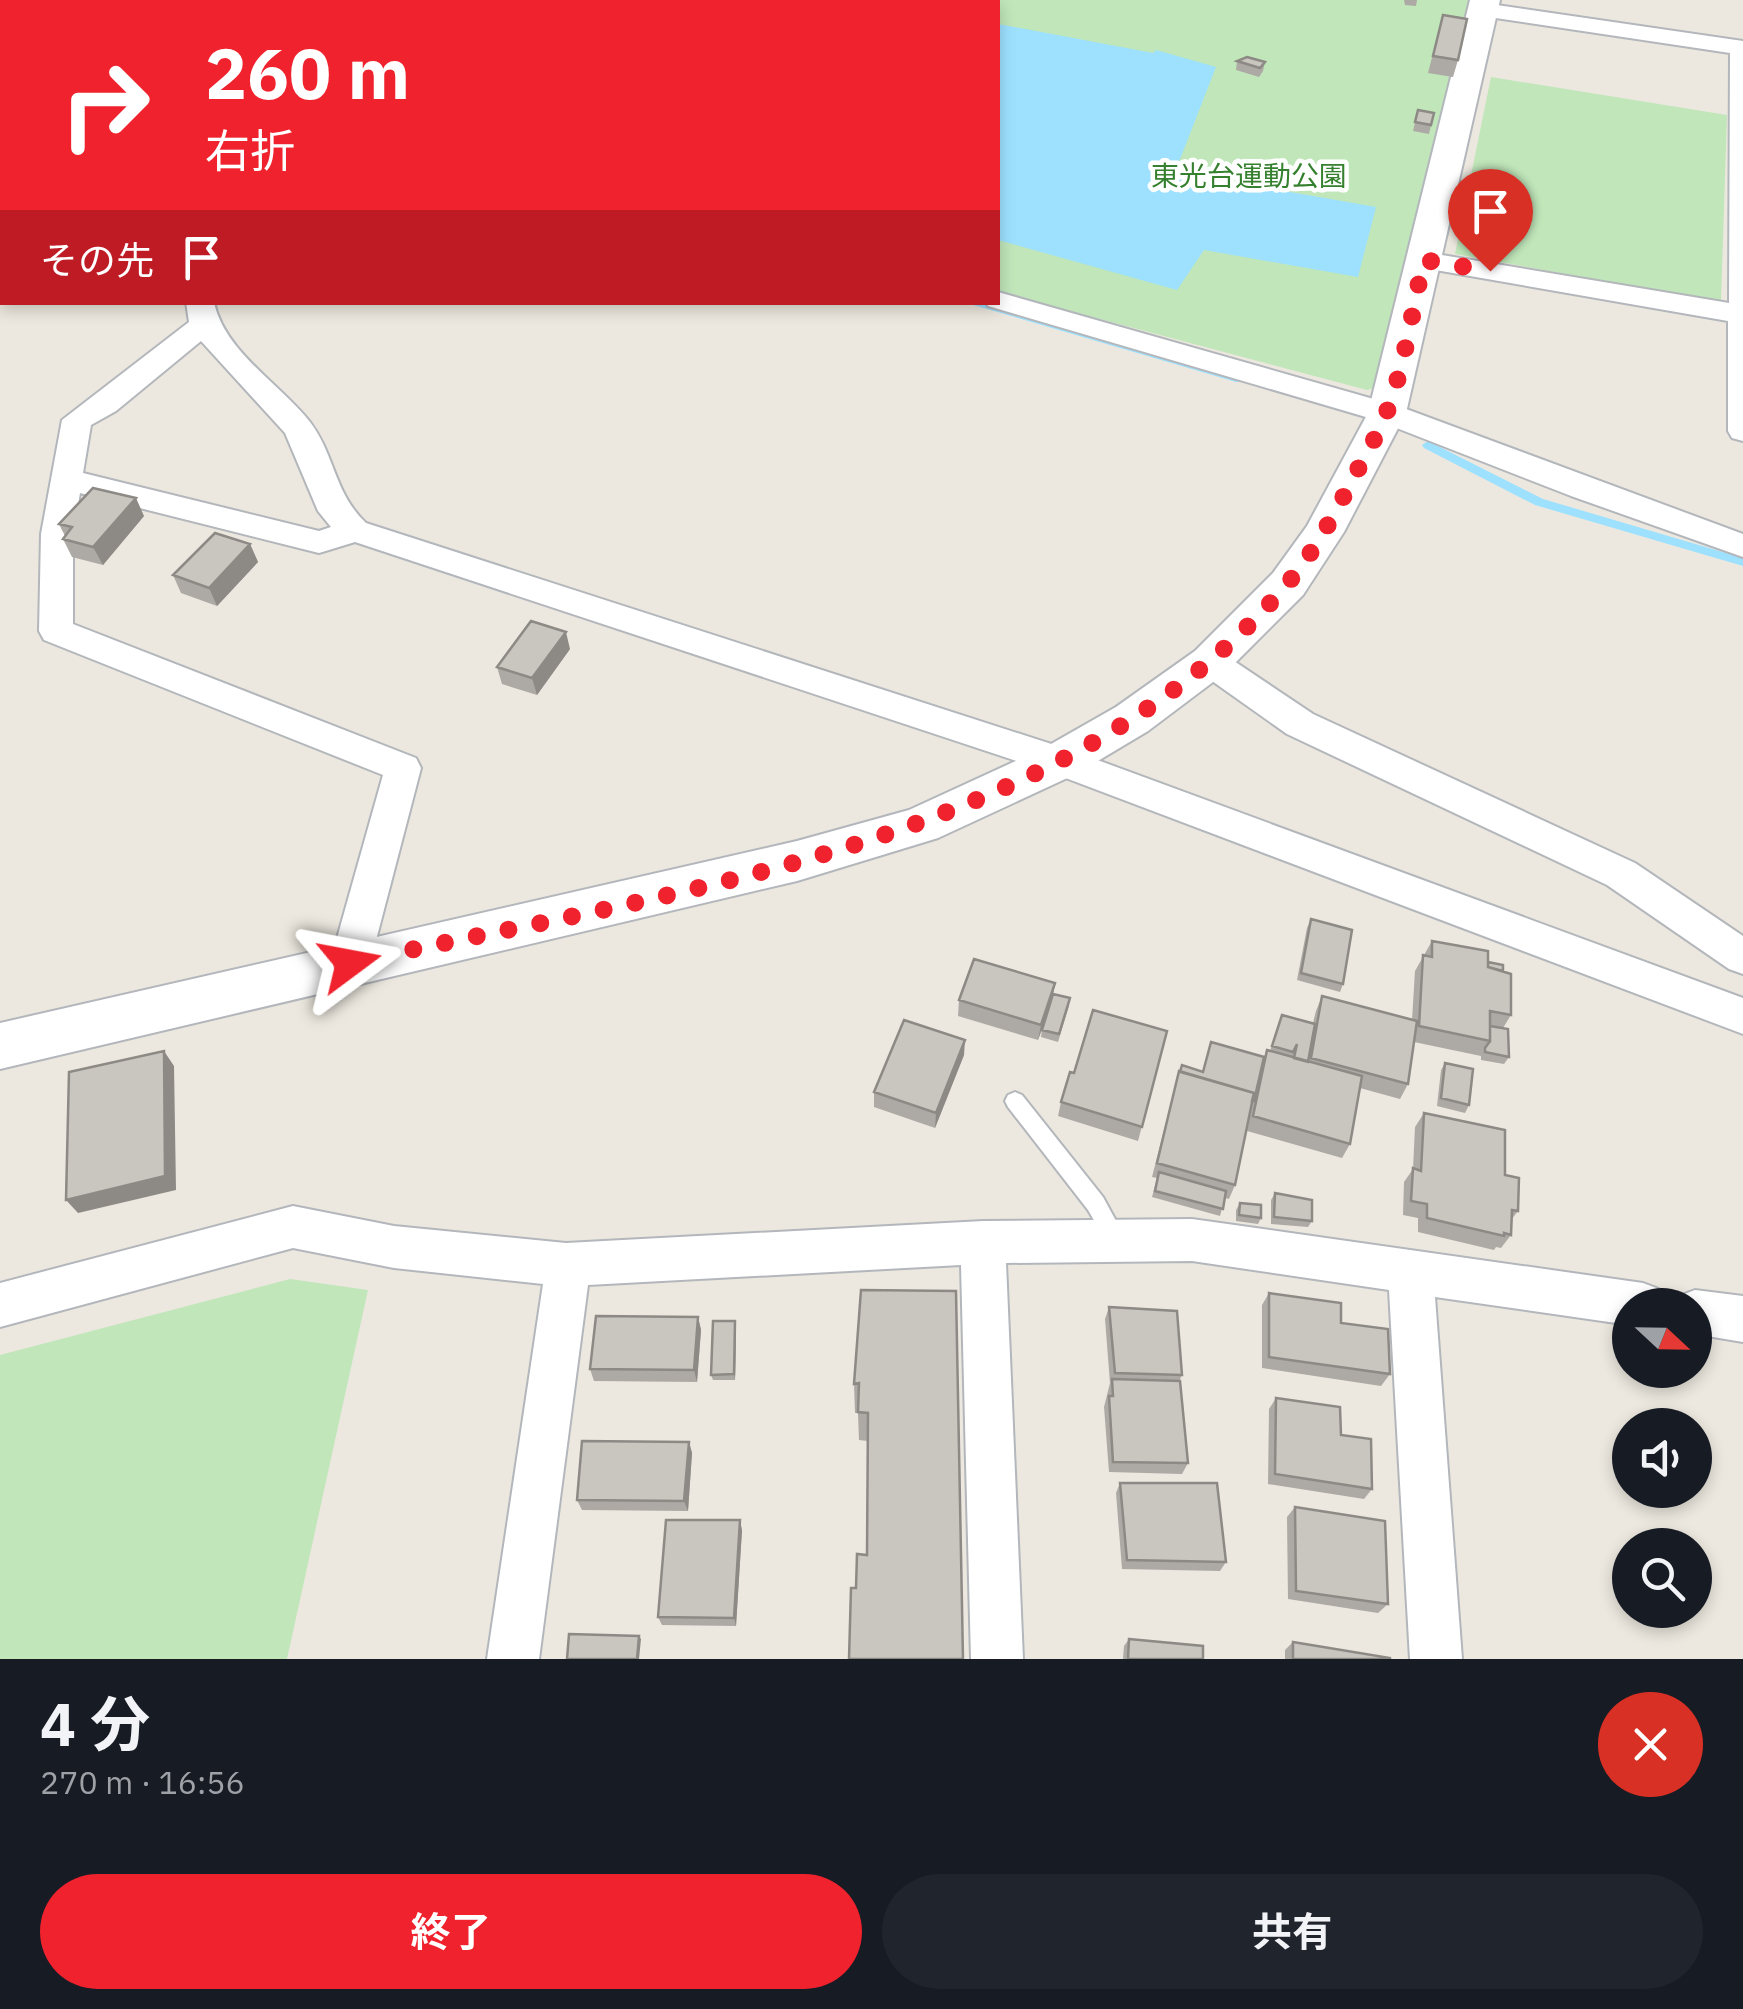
<!DOCTYPE html>
<html lang="ja">
<head>
<meta charset="utf-8">
<style>
	:root { --surface:#171b24; --page:#20242c; --text:#f1f3f6; --muted:#9ea1a6; --accent:#ef222d }
	body { margin:0; font-family:"IBM Plex Sans","Noto Sans JP",sans-serif; background:var(--page); color:var(--text); height:100vh; display:flex; flex-direction:column; font-size:38px; white-space:nowrap }
	* { box-sizing:border-box; margin:0 }
	p { font-size:32px; color:var(--muted) }
	.icon { flex:none; width:55px; height:55px; fill:none; stroke:currentColor; stroke-width:2; stroke-linecap:round; stroke-linejoin:round }
	.map { position:relative; height:1659px; overflow:hidden }
	.panel { display:flex; flex-direction:column; background:var(--surface); flex:1 }
	.panel>* { flex:none }
	.guide { position:absolute; left:0px; top:0px; width:1000px; height:305px; box-shadow:0 5px 15px #0003; background:#ef222d; color:#fff; overflow:hidden }
	.needle { width:65px; rotate:112deg }
	.fabs { position:absolute; left:1612px; top:1288px; display:grid; gap:20px }
	.fabs a { display:grid; place-items:center; width:100px; height:100px; border-radius:50%; background:var(--surface); box-shadow:0 5px 15px #0003; font-size:50px }
	.pin { position:absolute; display:grid; place-items:center; width:85px; height:85px; color:#fff; margin:-102px -42px; border-radius:50% 50% 50% 0; rotate:-45deg; box-shadow:0 0 10px #0007 }
	.pin .icon { rotate:45deg }
	.me { position:absolute; width:110px; margin:-55px; rotate:77deg; stroke-linejoin:round; filter:drop-shadow(0 0 8px #0008) }
	.turn { display:flex; align-items:center; gap:35px; height:210px; padding:0 40px; font-size:45px }
	.turn .icon { width:130px; height:130px; stroke-width:2.5 }
	.turn b { display:block; font-size:70px; line-height:85px }
	.then { display:flex; align-items:center; height:95px; padding:0 40px; background:#0003; gap:20px; font-size:38px }
	.round { display:grid; place-items:center; flex:none; width:105px; height:105px; border-radius:52px; background:var(--page) }
	.head { display:flex; align-items:center; justify-content:space-between; height:170px; padding:0 40px }
	h1 { font-size:60px; font-weight:700; line-height:75px }
	.button { display:flex; gap:20px; margin-top:auto; padding:20px 40px }
	.button a { flex:1; height:115px; border-radius:60px; background:var(--accent); color:#fff; font-size:40px; font-weight:700; line-height:115px; text-align:center }
	.button a+a { background:var(--page); color:var(--text) }
	.map>svg:first-child { display:block }
	.industrial { fill:#dddad4 }
	.green { fill:#c0e6ba }
	.water { fill:#9de1ff }
	.lines { fill:none; stroke-linecap:round; stroke-linejoin:round }
	.stream { fill:#9de1ff; fill-rule:evenodd }
	.service-casing { stroke:#b3b7bb; stroke-width:4 }
	.minor-casing { stroke:#b3b7bb; stroke-width:4 }
	.tertiary-casing { stroke:#b3b7bb; stroke-width:4 }
	.service { fill:#fff; fill-rule:evenodd }
	.minor { fill:#fff; fill-rule:evenodd }
	.tertiary { fill:#fff; fill-rule:evenodd }
	.wall { fill:#ada9a4 }
	.shaded-wall { fill:#8d8a86 }
	.building { fill:#c9c5bf; stroke:#8d8a86; stroke-width:2.5 }
	.route { stroke:#ef222d; stroke-width:18; stroke-dasharray:0 32.4 }
	.labels { text-anchor:middle; stroke-width:9; stroke-linejoin:round; paint-order:stroke }
	.far-park-label { font-size:28px; fill:#36812f; stroke:#fff }
</style>
</head>
<body>
<div class="map">
<svg width="1743" height="1659" viewBox="0 0 1743 1659">
	<rect width="100%" height="100%" fill="#ece8df"/>
	<path class="industrial" d="M0 0H938L2 2V11Z"/>
	<path class="green" d="M938 0H1473L1382 386 1367 390 998 292V2H936Z
		M1491 77 1727 115 1721 302 1455 254Z
		M290 1279 368 1290 287 1659H0V1355Z"/>
	<path class="water" d="M998 24 1153 53 1156 50 1216 67 1175 172 1376 207 1358 277 1204 250 1177 290 998 240Z"/>
	<g class="lines">
		<path class="stream" d="M0 282H2V288L0 289Z
			M963 302H981L1244 378 1245 380 1244 382H1236Z
			M1428 441 1543 499 1743 558V566L1535 505 1424 448 1422 445Z"/>
		<g class="service-casing">
			<path id="service" d="M1015 1092 1022 1095 1103 1197 1127 1241 1124 1248 1117 1251 1110 1248 1088 1210 1008 1107 1005 1101 1008 1095Z"/>
		</g>
		<g class="minor-casing">
			<path id="minor" d="M1483 3 1743 41V441L1732 438 1728 431V321L1424 268 1410 260 1424 252 1729 303 1730 53 1475 15 1471 10Z
				M0 12 2 13V27H0Z
				M2 167V183L0 184V168Z
				M998 292 1398 406 1743 534V557L1571 496 1376 420 988 306 986 302H998Z
				M186 302H214C224 351 280 384 310 422 335 455 334 493 366 523L1073 751 1743 998V1034L1047 771 355 542 319 553 80 493 73 534V624L416 758 421 768 370 963 364 975 350 980 336 975 330 963 383 775 44 640 39 631 41 534 62 420 189 322ZM201 341 285 433 318 511 331 527 319 531 83 473 91 425 116 411Z
				M1210 649 1222 653 1313 714 1635 863 1743 936V974L1729 969 1607 885 1287 734 1198 671 1193 662 1198 653Z
				M293 1206 394 1226 566 1243 983 1221 1192 1219 1643 1283 1659 1289 1666 1305H1630V1325L1435 1297 1462 1659H1410L1389 1290 1192 1261 1006 1263 1023 1659H971L961 1265 588 1285 539 1659H487L543 1284 394 1268 293 1248 0 1327V1283Z
				M1695 1290 1743 1296V1342L1695 1334V1305H1675L1679 1296Z"/>
		</g>
		<g class="tertiary-casing">
			<path id="tertiary" d="M1470 0H1500L1406 413 1344 532 1303 595 1225 673 1148 731 1076 774 938 838 797 881 0 1069V1023L797 841 909 810 1044 748 1116 707 1195 651 1273 573 1307 526 1368 413Z"/>
		</g>
		<use href="#service" class="service"/>
		<use href="#minor" class="minor"/>
		<use href="#tertiary" class="tertiary"/>
	</g>
	<path class="wall" d="M89 0H503L504 2H90Z
		M1404 0H1417L1416 6 1405 5Z
		M1443 15 1458 60 1453 77 1428 73Z
		M1237 61 1265 62 1263 71 1259 77 1236 70Z
		M1418 110 1431 125 1429 134 1413 131Z
		M144 516 103 565 72 557 63 539 65 536 59 524Z
		M250 544 258 562 217 606 181 593 173 575Z
		M570 649 537 695 502 684 497 667Z
		M1311 919 1343 984 1340 992 1297 980 1307 928Z
		M1432 941 1488 962 1503 971 1511 1015 1503 1028 1509 1057 1504 1064 1481 1060V1056L1414 1042 1408 1084 1400 1099 1360 1088 1350 1144 1342 1158 1247 1131 1252 1107 1235 1185 1229 1199 1225 1198 1220 1216 1152 1197 1157 1178 1152 1177 1179 1071 1202 1072 1264 1058 1267 1050 1270 1051 1282 1015 1313 1023 1316 1011 1322 996 1412 1020 1415 971Z
		M1055 983 1053 995 1069 1006 1058 1042 1041 1037 1042 1030 1038 1040 958 1016 959 1000Z
		M1167 1031 1138 1141 1058 1116 1061 1102 1074 1073Z
		M964 1055 935 1128 874 1107V1092Z
		M1445 1063 1469 1105 1465 1113 1437 1106 1441 1070Z
		M1424 1113 1505 1175 1518 1211 1511 1220V1235L1501 1248 1496 1247 1494 1250 1418 1232V1218L1403 1215 1404 1182 1413 1169 1415 1127Z
		M1275 1193 1312 1221 1308 1227 1271 1224V1200Z
		M1240 1203 1261 1218 1258 1224 1236 1221V1210Z
		M861 1290 956 1291 963 1659H849L851 1588H856L857 1554 867 1555 868 1441 859 1440 858 1413H855L854 1384Z
		M1269 1293 1341 1323 1390 1374 1381 1386 1262 1368V1305Z
		M1109 1307 1182 1375 1179 1381 1188 1463 1182 1474 1109 1472 1104 1407 1110 1383 1105 1319Z
		M698 1317 701 1330 697 1382 594 1381 590 1369Z
		M736 1327 735 1380H713L711 1375Z
		M1276 1398 1341 1435 1372 1489 1364 1499 1268 1484 1269 1409Z
		M689 1442 692 1453 688 1511 582 1510 577 1500Z
		M1120 1483 1226 1562 1220 1571 1122 1569 1116 1493Z
		M1295 1507 1388 1604 1378 1613 1288 1599 1287 1517Z
		M742 1530 736 1626 662 1625 658 1617Z
		M1129 1639 1203 1659H1123L1124 1646Z
		M1293 1642 1390 1659H1285V1650Z"/>
	<path class="shaded-wall" d="M486 0H503L504 2H482Z
		M136 498 144 516 103 565 93 547Z
		M250 544 258 562 217 606 209 588Z
		M566 632 570 649 537 695 532 678Z
		M1055 983 1052 998 1038 1040 1041 1025Z
		M965 1040 964 1055 935 1128 936 1113Z
		M164 1051 174 1066 176 1190 78 1213 66 1200Z
		M698 1317 701 1330 697 1382 694 1370Z
		M735 1321 736 1327 735 1380 734 1374Z
		M689 1442 692 1453 688 1511 684 1501Z
		M740 1520 742 1530 736 1626 734 1618Z
		M639 1636 641 1639 639 1659H637Z"/>
	<path class="building" d="M160 0H486L482 2H170Z
		M527 0H569L579 2H524Z
		M1443 15 1467 19 1458 60 1433 56Z
		M1247 57 1265 62 1260 68 1237 61Z
		M1418 110 1434 113 1431 125 1415 122Z
		M93 488 136 498 93 547 63 539 72 527 59 524Z
		M215 533 250 544 209 588 173 575Z
		M531 621 566 632 532 678 497 667Z
		M1311 919 1352 930 1343 984 1301 973Z
		M1432 941 1488 951V967L1511 974V1015L1490 1011V1041L1419 1026 1423 955 1432 957Z
		M974 959 1055 983 1041 1025 959 1000Z
		M1488 962 1503 965V971L1488 967Z
		M1053 994 1070 998 1059 1034 1042 1030Z
		M1322 996 1417 1021 1408 1084 1311 1058Z
		M1093 1010 1167 1031 1142 1127 1061 1102 1070 1072 1074 1073Z
		M1282 1015 1315 1024 1308 1062 1294 1058 1297 1044 1293 1052 1272 1046Z
		M904 1020 965 1040 936 1113 874 1092Z
		M1490 1026 1508 1029 1509 1057 1485 1052V1048L1490 1041Z
		M1211 1042 1264 1057 1254 1101H1252L1254 1093 1180 1072 1182 1065 1203 1072Z
		M1267 1050 1362 1076 1350 1144 1253 1116Z
		M164 1051 165 1176 66 1200 69 1072Z
		M1445 1063 1473 1069 1469 1105 1441 1098Z
		M1179 1071 1254 1093 1235 1185 1157 1163Z
		M1424 1113 1505 1130V1175L1519 1178 1518 1211 1512 1210 1511 1235 1504 1233V1236L1427 1218V1204L1411 1201 1413 1168 1421 1171Z
		M1159 1172 1226 1191 1223 1209 1155 1191Z
		M1275 1193 1312 1200V1221L1274 1217Z
		M1240 1203 1261 1205V1218L1239 1215Z
		M861 1290 956 1291 963 1659H849L851 1588H856L857 1554 867 1555 868 1413 858 1412 859 1383 854 1384Z
		M1269 1293 1341 1303V1323L1388 1329 1390 1374 1269 1357Z
		M1109 1307 1177 1311 1182 1375 1115 1373Z
		M596 1316 698 1317 694 1370 590 1369Z
		M713 1321H735L734 1374 711 1375Z
		M1112 1379 1180 1381 1188 1463 1113 1462 1109 1396H1113Z
		M1276 1398 1340 1407 1341 1435 1371 1439 1372 1489 1275 1474Z
		M582 1441 689 1442 684 1501 577 1500Z
		M1120 1483H1217L1226 1562 1127 1560Z
		M1295 1507 1385 1521 1388 1604 1296 1591Z
		M666 1520H740L734 1618 658 1617Z
		M569 1634 639 1636 637 1659H567Z
		M1129 1639 1203 1646V1659H1128Z
		M1293 1642 1390 1658V1659H1293Z"/>
	<g class="lines">
		<path class="route" d="M350 963C665 893 1067 844 1287 584 1315 551 1335 513 1355 475 1365 455 1378 435 1386 414 1405 366 1412 310 1424 260L1490 271"/>
	</g>
	<g class="labels">
		<g class="far-park-label">
			<text x="1249" y="186">東光台運動公園</text>
		</g>
	</g>
</svg>
<div class="fabs">
<a><svg class="needle" viewBox="-14 -14 28 28"><path d="M0-13l5 13h-10z" fill="#e53935"/><path d="M0 13l5-13h-10z" fill="#9ea1a6"/></svg></a>
<a><svg class="icon" aria-label="sound" viewBox="0 0 24 24"><path d="M4 9h4l5-4v14l-5-4H4zM17 9q2 3 0 6"/></svg></a>
<a><svg class="icon" aria-label="search" viewBox="0 0 24 24"><circle cx="10" cy="10" r="6"/><path d="M15 15l6 6"/></svg></a>
</div>
<div class="pin" style="left:1490px;top:271px;background:#d93025"><svg class="icon" aria-label="arrive" viewBox="0 0 24 24"><path d="M6 21V4h12l-3 4 3 4H6"/></svg></div>
<svg class="me" style="left:350px;top:963px" viewBox="-20 -20 40 40"><path d="M0-17L14 15 0 8-14 15z" fill="#ef222d" stroke="#fff" stroke-width="4"/></svg>
<div class="guide">
<div class="turn"><svg class="icon" aria-label="right" viewBox="0 0 24 24"><path d="M7 20v-9h11M14 6l5 5-5 5"/></svg><div><b>260 m</b>右折</div></div>
<div class="then">その先<svg class="icon" aria-label="arrive" viewBox="0 0 24 24"><path d="M6 21V4h12l-3 4 3 4H6"/></svg></div>
</div>
</div>
<section class="panel">
<div class="head"><div><h1>4 分</h1><p>270 m · 16:56</p></div><a class="round" style="background:#d93025;color:#fff"><svg class="icon" aria-label="close" viewBox="0 0 24 24"><path d="M6 6l12 12M18 6L6 18"/></svg></a></div>
<div class="button"><a>終了</a><a>共有</a></div>
</section>
</body>
</html>
